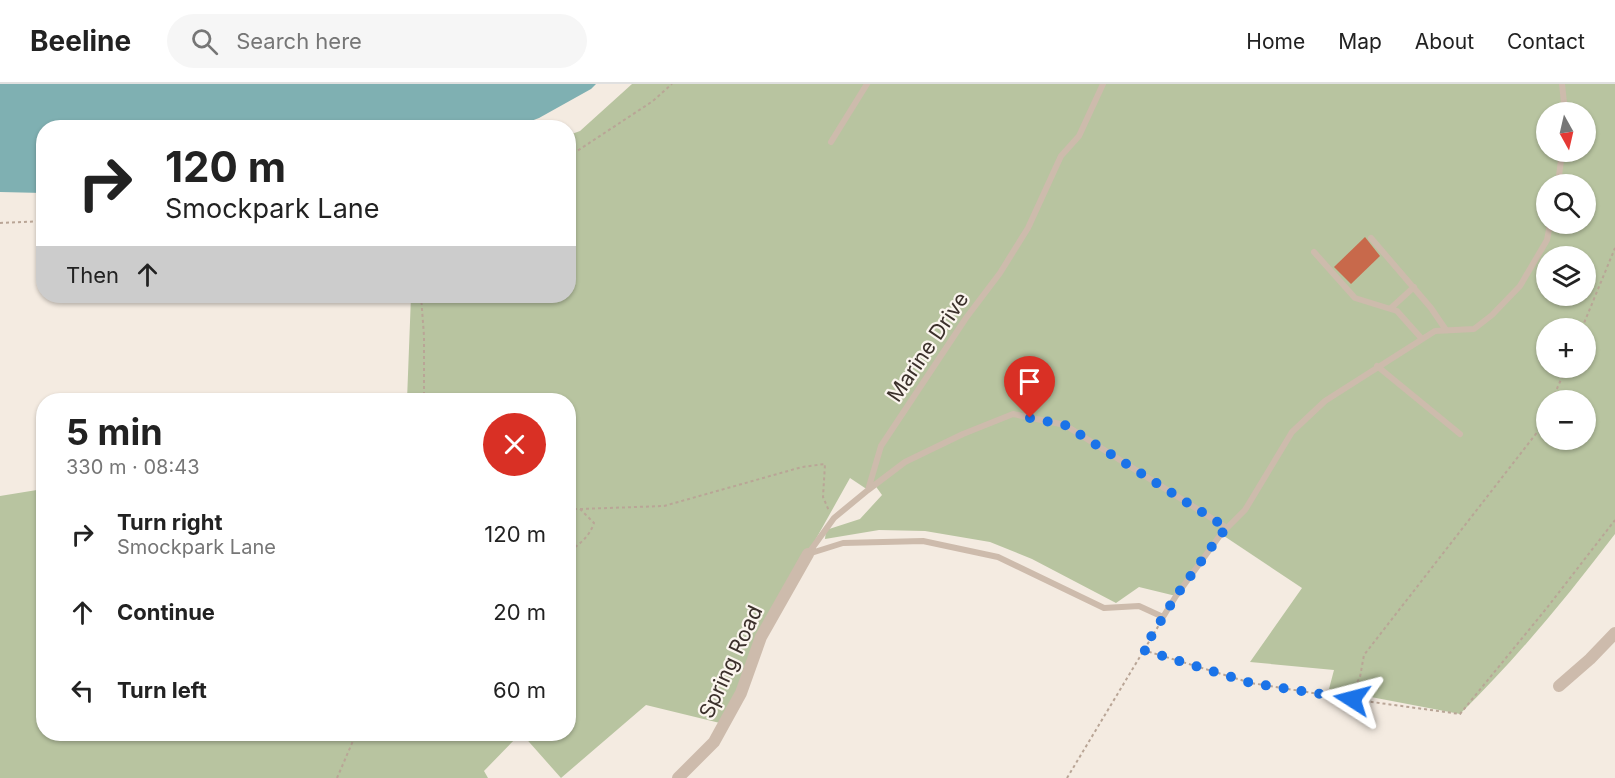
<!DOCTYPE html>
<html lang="en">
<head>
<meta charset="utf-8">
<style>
	:root { --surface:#fff; --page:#f6f6f6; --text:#222; --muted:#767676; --line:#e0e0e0 }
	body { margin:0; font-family:Inter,sans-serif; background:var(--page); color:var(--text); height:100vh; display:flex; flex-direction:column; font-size:22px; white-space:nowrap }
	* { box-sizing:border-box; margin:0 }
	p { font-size:20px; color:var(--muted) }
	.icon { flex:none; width:33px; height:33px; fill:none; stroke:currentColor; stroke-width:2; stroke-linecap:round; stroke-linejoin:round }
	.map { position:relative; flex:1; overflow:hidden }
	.drawer { position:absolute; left:36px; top:309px; width:540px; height:348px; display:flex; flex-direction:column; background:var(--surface); border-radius:24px; box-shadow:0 2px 4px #0004 }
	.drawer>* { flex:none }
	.top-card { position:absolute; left:36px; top:36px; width:540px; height:183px; border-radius:24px; box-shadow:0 2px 4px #0004; background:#fff; color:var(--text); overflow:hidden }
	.needle { width:39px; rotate:172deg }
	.tools { position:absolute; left:1536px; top:18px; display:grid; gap:12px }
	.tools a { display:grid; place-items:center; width:60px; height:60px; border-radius:50%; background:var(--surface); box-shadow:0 2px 4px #0004; font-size:30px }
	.pin { position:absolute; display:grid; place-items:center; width:51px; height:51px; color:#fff; margin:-62px -26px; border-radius:50% 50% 50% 0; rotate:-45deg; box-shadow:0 0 6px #0007 }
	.pin .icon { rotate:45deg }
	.me { position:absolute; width:66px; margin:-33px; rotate:279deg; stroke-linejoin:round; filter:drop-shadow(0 0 4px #0008) }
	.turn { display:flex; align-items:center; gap:21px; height:126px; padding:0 30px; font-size:27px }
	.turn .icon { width:78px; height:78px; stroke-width:2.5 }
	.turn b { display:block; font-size:42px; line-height:51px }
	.then { display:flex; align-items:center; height:57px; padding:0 30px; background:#0003; gap:12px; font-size:22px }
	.round { display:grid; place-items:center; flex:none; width:63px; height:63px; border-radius:32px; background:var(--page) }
	.headline { display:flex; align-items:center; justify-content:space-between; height:102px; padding:0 30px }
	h1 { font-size:36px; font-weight:700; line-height:45px }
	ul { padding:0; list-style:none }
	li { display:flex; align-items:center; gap:18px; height:78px; padding:0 30px }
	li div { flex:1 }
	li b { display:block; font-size:22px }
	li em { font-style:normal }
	header { display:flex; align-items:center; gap:36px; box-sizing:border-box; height:84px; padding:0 30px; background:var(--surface); border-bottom:2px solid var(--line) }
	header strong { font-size:28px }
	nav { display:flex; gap:33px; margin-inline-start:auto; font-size:21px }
	.search { width:420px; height:54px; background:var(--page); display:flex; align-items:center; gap:15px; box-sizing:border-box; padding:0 21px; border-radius:33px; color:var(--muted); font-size:22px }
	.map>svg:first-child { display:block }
	.green { fill:#b8c4a0; fill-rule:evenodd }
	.water { fill:#7fb0b2 }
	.building { fill:#c8694b }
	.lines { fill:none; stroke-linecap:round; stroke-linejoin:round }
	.path { stroke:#b9a596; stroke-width:2; stroke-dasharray:3 3; stroke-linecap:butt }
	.service { stroke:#cdbbac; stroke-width:6 }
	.minor { stroke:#cdbbac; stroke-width:12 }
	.route { stroke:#1a73e8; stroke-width:10; stroke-dasharray:0 18 }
	.labels { text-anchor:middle; stroke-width:4.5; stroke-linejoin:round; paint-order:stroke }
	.street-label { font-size:21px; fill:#3b302b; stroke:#fbf5ee }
</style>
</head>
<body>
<header>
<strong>Beeline</strong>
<div class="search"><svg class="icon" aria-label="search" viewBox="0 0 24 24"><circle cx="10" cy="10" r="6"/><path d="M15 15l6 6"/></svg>Search here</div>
<nav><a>Home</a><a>Map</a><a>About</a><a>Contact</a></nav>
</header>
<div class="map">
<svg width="1615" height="694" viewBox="0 0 1615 694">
	<rect width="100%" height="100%" fill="#f4ebe1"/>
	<path class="green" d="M632 0H1615V450C1567 513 1517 574 1460 630L1329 605 1334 586 1250 578 1302 504 1221 450 1176 512 1139 503 1116 519 1032 475 990 458 925 447 879 446 825 455 826 446 860 435 882 411 872 397 868 406 850 394 761 553 724 640 646 621 561 694 522 650H568V316H407L411 212H568L569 51 580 47ZM1546 28H1586V68H1546ZM1546 100H1586V140H1546ZM1546 172H1586V212H1546ZM1546 244H1586V284H1546ZM1546 316H1586V356H1546Z
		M43 405 44 650H520L484 687 488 694H0V412Z"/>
	<path class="water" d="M0 0H596L591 5 539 34 515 43 44 44 43 109 0 108Z"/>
	<path class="building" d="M1365 153 1380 172 1351 200 1334 183Z"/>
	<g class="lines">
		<path class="path" d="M568 73 653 17 672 0
			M0 139 44 137
			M421 212 424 252V316
			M1582 244 1615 164
			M1552 316 1566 284
			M568 425H580L594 439C589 453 580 460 568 468
			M580 425 664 422 802 383 825 380 823 413 829 427
			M1143 566 1251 599 1350 615 1460 630 1546 525 1615 436
			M1352 615 1354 604 1360 593 1364 571 1542 342 1546 330
			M337 694 353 657 358 650
			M1067 694 1159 541"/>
		<path class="service" d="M1103 0 1079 52 1061 72 1028 144 1000 189 966 234 881 362 868 406 905 378 963 350 1013 330 1065 341 1227 444 1245 426 1292 348 1325 317 1435 247 1474 245 1492 231 1520 202 1547 156 1550 140
			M1562 0 1565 28
			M831 58 867 0
			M1558 100 1562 68
			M1371 154 1431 224 1446 246
			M1314 168 1355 214 1397 227 1422 255
			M1391 224 1414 203
			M1377 282 1460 350
			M808 470 843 459 923 457 998 473 1104 524 1139 522 1163 533 1176 512 1221 450 1227 444
			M808 470 834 434 868 406"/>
		<path class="minor" d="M1559 602 1590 575 1615 549
			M678 694 714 658 741 609 761 553 808 470"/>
	</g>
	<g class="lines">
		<path class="route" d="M1030 334 1065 341 1227 444 1221 450 1176 512 1143 566 1251 599 1352 615"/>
	</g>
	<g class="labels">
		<g class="street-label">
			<text transform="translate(928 263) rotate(-56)" y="7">Marine Drive</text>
			<text transform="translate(731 578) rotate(-65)" y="7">Spring Road</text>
		</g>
	</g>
</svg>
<div class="tools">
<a><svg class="needle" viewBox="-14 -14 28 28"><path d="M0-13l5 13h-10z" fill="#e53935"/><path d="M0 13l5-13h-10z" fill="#767676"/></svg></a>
<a><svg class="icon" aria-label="search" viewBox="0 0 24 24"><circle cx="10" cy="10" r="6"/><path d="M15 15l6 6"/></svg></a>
<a><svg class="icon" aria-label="layers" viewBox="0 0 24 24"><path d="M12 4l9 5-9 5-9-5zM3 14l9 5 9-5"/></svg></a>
<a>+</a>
<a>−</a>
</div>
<div class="pin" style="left:1030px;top:334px;background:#d93025"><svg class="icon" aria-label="arrive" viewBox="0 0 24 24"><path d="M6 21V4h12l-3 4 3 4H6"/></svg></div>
<svg class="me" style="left:1352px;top:615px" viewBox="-20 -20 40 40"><path d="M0-17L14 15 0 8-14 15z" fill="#1a73e8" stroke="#fff" stroke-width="4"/></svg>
<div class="top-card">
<div class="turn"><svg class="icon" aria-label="right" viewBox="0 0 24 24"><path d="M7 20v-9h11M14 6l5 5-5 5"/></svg><div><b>120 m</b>Smockpark Lane</div></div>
<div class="then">Then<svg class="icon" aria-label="ahead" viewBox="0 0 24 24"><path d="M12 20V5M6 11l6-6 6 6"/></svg></div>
</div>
<section class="drawer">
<div class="headline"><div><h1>5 min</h1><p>330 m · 08:43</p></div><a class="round" style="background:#d93025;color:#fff"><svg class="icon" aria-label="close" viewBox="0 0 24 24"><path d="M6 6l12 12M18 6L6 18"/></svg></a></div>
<ul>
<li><svg class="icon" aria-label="right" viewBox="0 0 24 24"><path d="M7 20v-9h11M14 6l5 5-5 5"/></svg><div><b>Turn right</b><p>Smockpark Lane</p></div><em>120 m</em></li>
<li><svg class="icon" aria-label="ahead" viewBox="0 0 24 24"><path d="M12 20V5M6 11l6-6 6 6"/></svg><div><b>Continue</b></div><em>20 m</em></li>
<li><svg class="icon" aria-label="left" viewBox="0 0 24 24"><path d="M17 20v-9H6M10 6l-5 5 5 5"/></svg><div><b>Turn left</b></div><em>60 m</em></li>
</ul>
</section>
</div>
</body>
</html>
